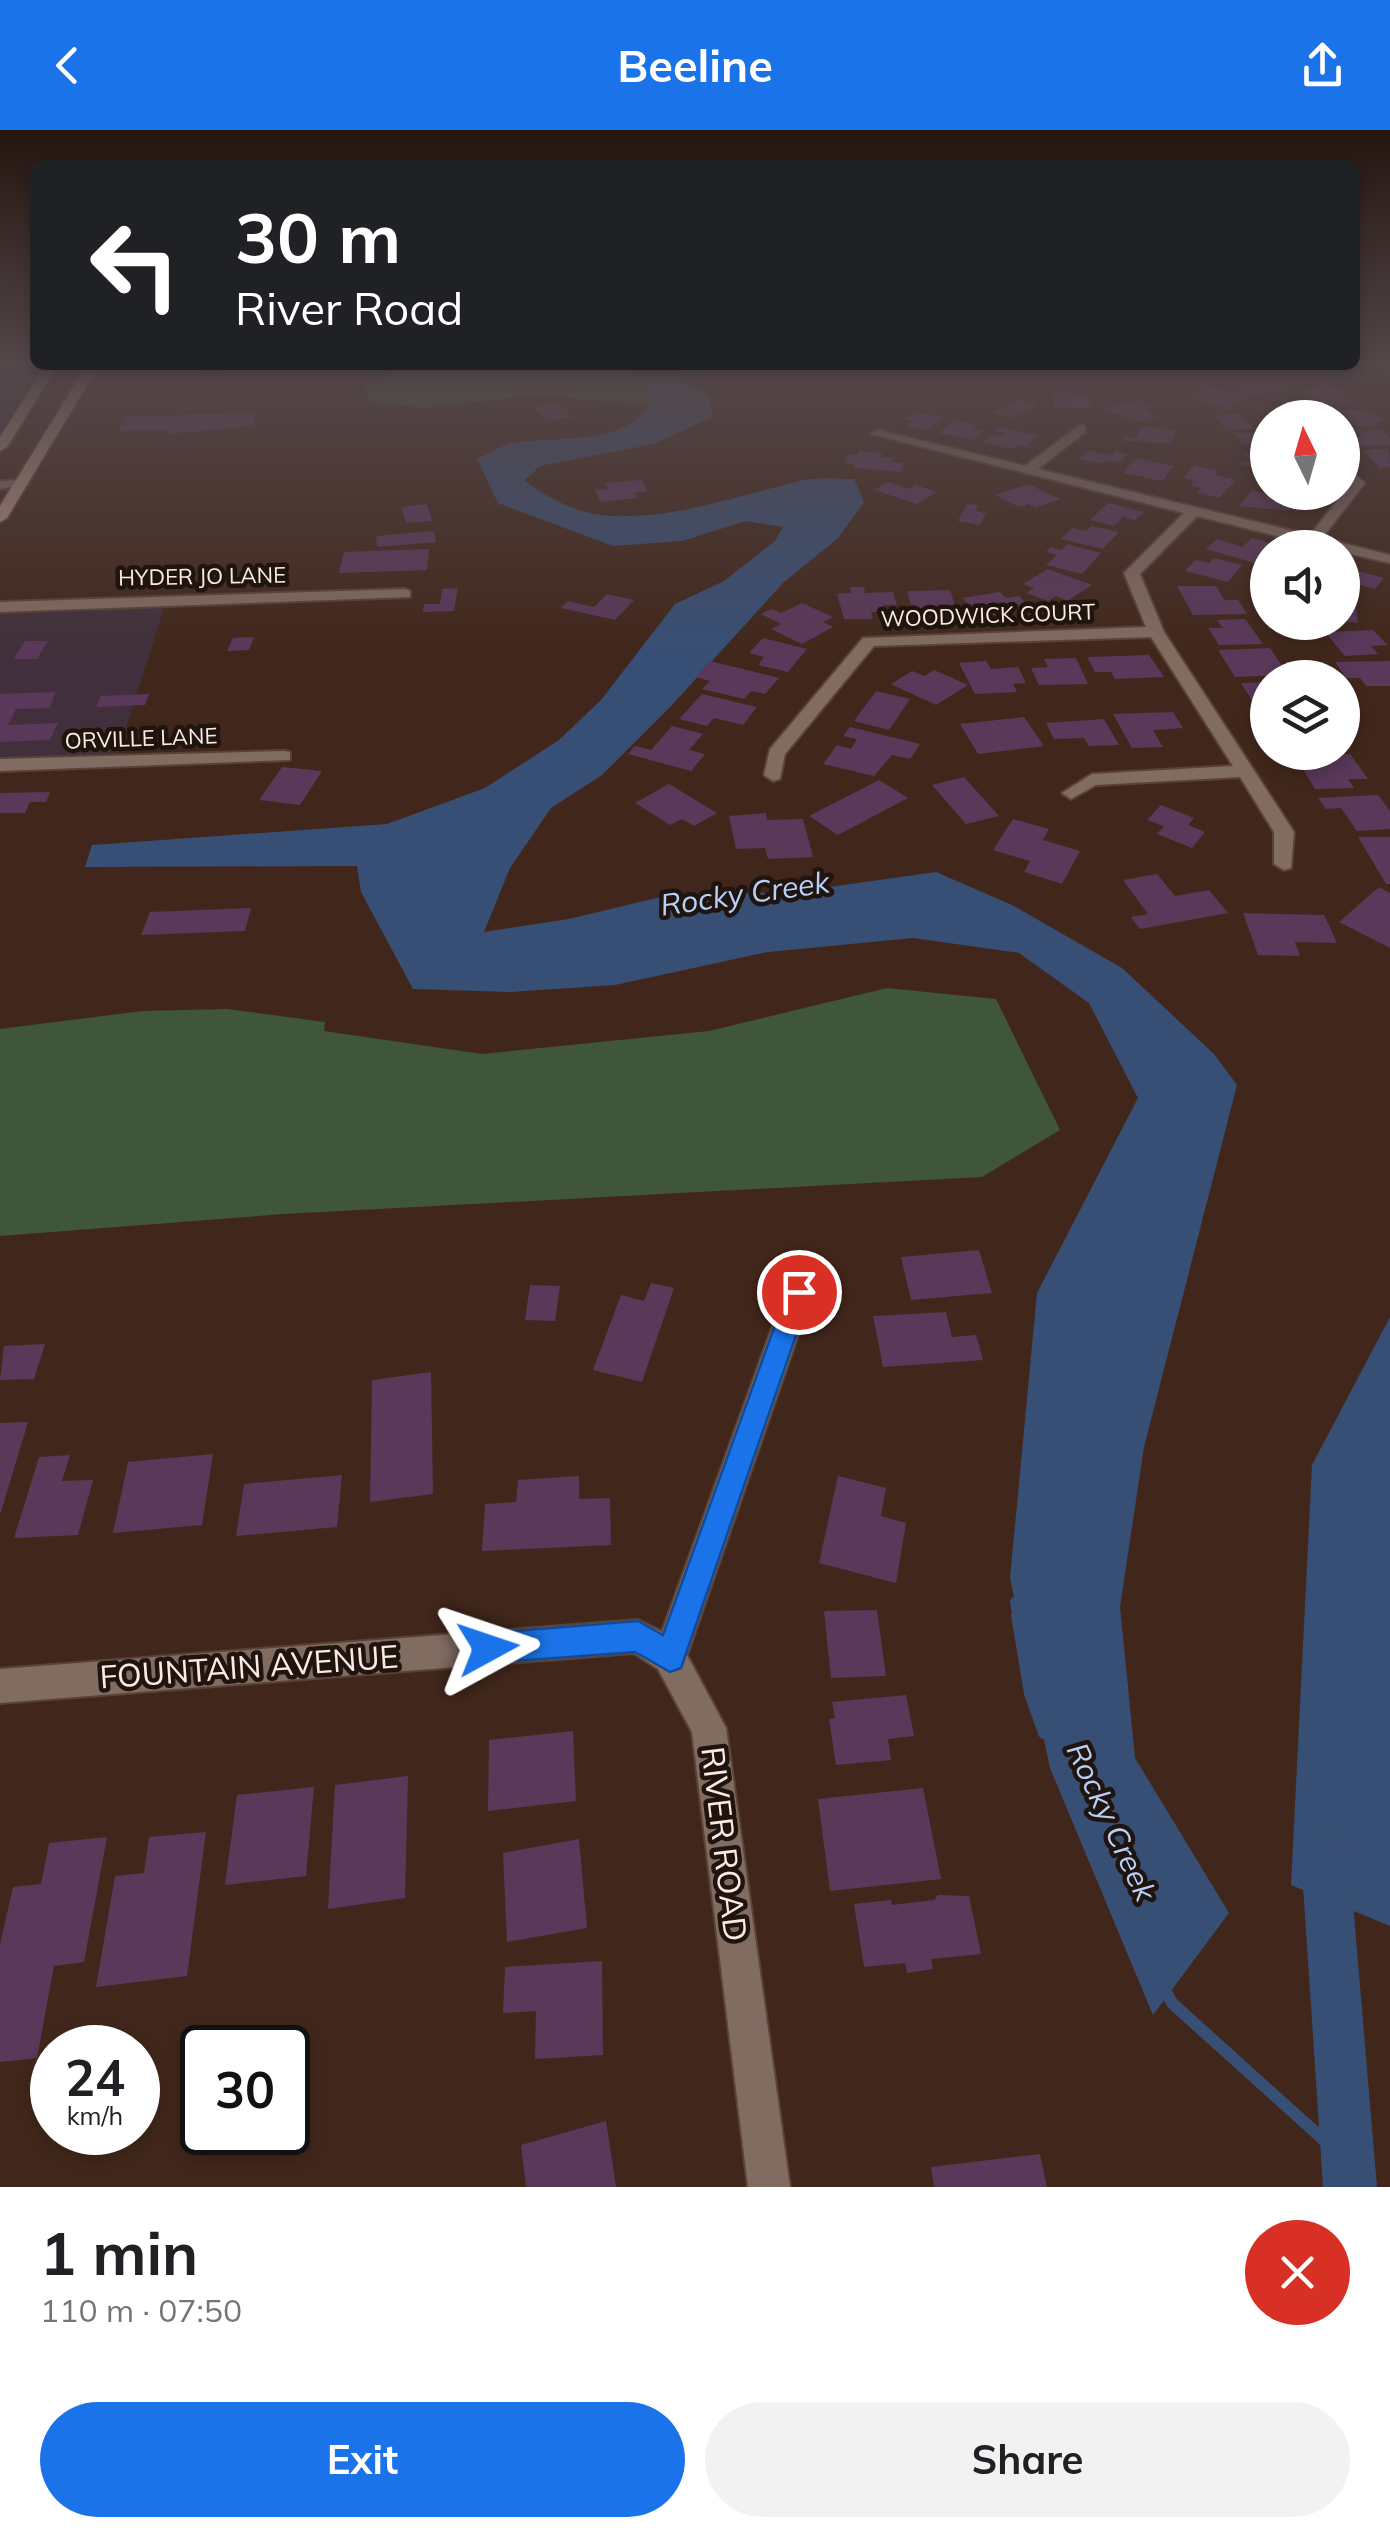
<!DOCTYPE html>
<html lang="en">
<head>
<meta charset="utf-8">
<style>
	:root { --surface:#fff; --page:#f2f2f2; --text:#202124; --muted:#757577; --accent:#1a73e8 }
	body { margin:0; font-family:Mulish,sans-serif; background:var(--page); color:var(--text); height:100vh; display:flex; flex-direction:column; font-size:38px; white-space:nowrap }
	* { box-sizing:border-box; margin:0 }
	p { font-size:32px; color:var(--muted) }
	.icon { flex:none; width:55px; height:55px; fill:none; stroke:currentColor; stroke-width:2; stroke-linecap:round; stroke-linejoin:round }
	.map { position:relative; height:2057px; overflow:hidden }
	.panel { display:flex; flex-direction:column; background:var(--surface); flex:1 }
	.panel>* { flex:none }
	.guide { position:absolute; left:30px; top:30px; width:1330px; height:210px; border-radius:15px; box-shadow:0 5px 15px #0003; background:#202124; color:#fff; overflow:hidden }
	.needle { width:65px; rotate:355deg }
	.tools { position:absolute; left:1250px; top:270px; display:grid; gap:20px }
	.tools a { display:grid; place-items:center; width:110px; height:110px; border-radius:50%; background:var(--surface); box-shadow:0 5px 15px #0003; font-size:50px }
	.speed { position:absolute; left:30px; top:1895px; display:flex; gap:20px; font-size:50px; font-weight:700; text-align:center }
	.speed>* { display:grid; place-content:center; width:130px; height:130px; border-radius:50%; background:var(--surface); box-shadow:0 5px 15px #0003; line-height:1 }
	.speed small { font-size:25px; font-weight:400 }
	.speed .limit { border:5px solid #111; border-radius:15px; background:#fff; color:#111 }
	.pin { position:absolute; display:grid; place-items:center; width:85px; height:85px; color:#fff; margin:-42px; border:5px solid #fff; border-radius:50%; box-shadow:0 2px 10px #0007 }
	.me { position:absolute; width:110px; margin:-55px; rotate:85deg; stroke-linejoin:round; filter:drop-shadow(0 0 8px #0008) }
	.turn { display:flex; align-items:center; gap:35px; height:210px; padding:0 40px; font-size:45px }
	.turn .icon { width:130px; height:130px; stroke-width:2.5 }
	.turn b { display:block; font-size:70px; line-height:85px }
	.round { display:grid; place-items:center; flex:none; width:105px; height:105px; border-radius:52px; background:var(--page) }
	.summary { display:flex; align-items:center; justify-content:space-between; height:170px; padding:0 40px }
	h1 { font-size:60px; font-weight:700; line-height:75px }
	.cta { display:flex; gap:20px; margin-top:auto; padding:20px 40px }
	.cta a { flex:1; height:115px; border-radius:60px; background:var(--accent); color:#fff; font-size:40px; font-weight:700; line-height:115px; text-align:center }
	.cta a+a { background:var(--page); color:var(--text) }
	header { display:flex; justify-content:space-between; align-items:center; height:130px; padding:0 40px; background:var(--accent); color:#fff; font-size:45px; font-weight:700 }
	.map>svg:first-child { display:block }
	.commercial { fill:#41303b }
	.green { fill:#3f553c }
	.water { fill:#384f75 }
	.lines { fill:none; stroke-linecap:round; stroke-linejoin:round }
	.stream-far1 { stroke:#384f75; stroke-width:10 }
	.stream { stroke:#384f75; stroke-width:12 }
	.canal { fill:#384f75; fill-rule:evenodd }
	.building { fill:#59385a }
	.minor-casing { stroke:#5b4237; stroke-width:4 }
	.secondary-casing { stroke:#5b4237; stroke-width:4 }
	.minor { fill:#816c62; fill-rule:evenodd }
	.secondary { fill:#b08f7e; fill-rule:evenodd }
	.route { fill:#1a73e8; stroke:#114b97; stroke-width:2.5 }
	.labels { text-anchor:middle; stroke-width:9; stroke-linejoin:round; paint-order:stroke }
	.far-street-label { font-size:22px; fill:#fdebe3; stroke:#1f140e }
	.water-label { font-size:30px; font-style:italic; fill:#b8d0f7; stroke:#1f140e }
	.near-street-label { font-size:32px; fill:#fdebe3; stroke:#1f140e }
</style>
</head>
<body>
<header><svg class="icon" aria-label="back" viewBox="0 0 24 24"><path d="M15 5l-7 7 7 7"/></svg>Beeline<svg class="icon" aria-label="share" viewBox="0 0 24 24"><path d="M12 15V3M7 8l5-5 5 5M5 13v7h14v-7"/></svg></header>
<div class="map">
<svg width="1390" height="2057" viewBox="0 0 1390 2057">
	<rect width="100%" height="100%" fill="#41271b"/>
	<path class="commercial" d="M0 234 42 235 24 257 0 304Z
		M165 475 118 624 0 628V482Z"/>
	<path class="green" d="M433 235H614C635 241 648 248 653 270L650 275 536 265 423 278 373 273 364 258 400 236Z
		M887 858 996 869 1060 1000 982 1047 284 1084 0 1106V899L142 881 227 879 325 892 324 901 482 924 709 901Z"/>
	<path class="water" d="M614 235H665L710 268 712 287 654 314 540 336 524 351C546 366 573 382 601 385 667 392 737 366 800 351 816 347 837 349 854 349L864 372 838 408 783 453 672 575 602 645 551 678 510 738 484 802 569 789 665 766 794 762 936 742 1014 776 1122 838 1214 924 1237 955 1144 1317 1120 1477 1135 1628 1229 1783 1153 1885 1050 1638 1010 1448 1037 1163 1138 968 1089 873 1019 823 913 808 768 822 615 855 510 862 413 859 361 762 357 736 85 737 92 715 387 694 485 658 559 610 601 570 675 474 724 451 775 411 783 397 746 391 682 411 613 416 498 373 477 329C488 324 501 315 513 313 557 306 627 317 653 270 648 248 635 241 614 235Z
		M1390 1187V1796L1291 1755 1312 1335Z"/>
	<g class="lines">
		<path class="stream-far1" d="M1015 1472 1018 1488"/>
		<path class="stream" d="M1017 1485 1030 1563 1044 1603
			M1163 1856 1172 1873 1346 2030"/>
		<path class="canal" d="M1325 1702 1342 1709 1349 1726 1377 2057H1323L1301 1726 1308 1709Z"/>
	</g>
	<path class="building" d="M197 235H236V236L222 240 229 243 211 249 185 239Z
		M1272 249 1290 258 1253 265 1236 256Z
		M1201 253 1248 267 1227 278 1188 267 1205 259 1196 256Z
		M1326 254 1343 262 1336 264 1354 271 1333 277 1297 262Z
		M1054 261 1090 267 1092 279 1054 277Z
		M1020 269 1039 275 1013 288 993 282Z
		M1138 270 1153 278 1144 280 1159 287 1140 292 1100 279Z
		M558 273 573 287 547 292 532 277Z
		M1362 280 1377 284 1386 291 1376 292 1380 296 1358 297 1341 281Z
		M257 282 253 296 166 304 168 300 119 301 126 287Z
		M921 283 943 287 928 300 906 296 911 291 900 289Z
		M1240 284 1254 299 1227 300 1214 285Z
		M953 290 976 295 972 299 983 301 974 310 939 303Z
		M1141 296 1176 300 1171 313 1123 311 1125 307 1136 309Z
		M998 297 1038 305 1026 317 1016 315 1012 319 981 313 990 305 1000 307 1004 303 994 301Z
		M1383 300 1390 308V316H1360L1351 306H1363L1358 301Z
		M1235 303H1268V319L1243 314Z
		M1389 319 1390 337 1380 338 1362 320Z
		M1087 320 1112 326 1115 321 1128 324 1120 333 1107 330 1103 334 1079 329Z
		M859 321 882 323 881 327 892 328 891 332 903 333 901 342 854 338 855 334 844 333 846 325H858Z
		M1268 322V335L1243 336 1239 332 1251 331 1243 323Z
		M1136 328 1174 336 1162 351 1123 343Z
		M1195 335 1218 341 1214 345 1236 350 1219 368 1197 362 1201 358 1190 355 1194 351 1183 348Z
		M642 350 647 361 635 362 637 368 600 372 595 360 608 359 605 353Z
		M888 352 909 359 916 355 937 362 917 374 874 360Z
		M1028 354 1060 369 1036 378 1028 374 1019 377 995 365Z
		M1252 360 1297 371 1289 381 1239 376Z
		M1108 373 1144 382 1135 390 1123 387 1114 396 1090 390Z
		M427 374 432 391 406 393 402 377Z
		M967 374 978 375 975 381 986 383 980 395 958 391Z
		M1091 396 1119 402 1103 419 1061 409 1072 398 1086 401Z
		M434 401 436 412 377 417 376 406Z
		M1253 408 1283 417 1268 418V437L1206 419 1217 409 1242 417Z
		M1067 414 1101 423 1082 444 1046 435 1057 425 1046 422 1051 417 1062 420Z
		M429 419 427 440 339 443 344 422Z
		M1214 428 1242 435 1228 452 1185 441 1195 430 1209 433Z
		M1342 437 1384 448 1375 459 1360 455 1355 460 1342 457Z
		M1048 439 1092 455 1067 471 1056 466 1048 471 1026 463 1034 458 1023 454Z
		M1177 456H1216L1224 470H1238L1247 484 1193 485Z
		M850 457H864L865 463 893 462 897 475H883L885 482H871L873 489H844L837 464 851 463Z
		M458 458 454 481 423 482 424 474H440L442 459Z
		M950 460 956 478H942L944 485H914L907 461Z
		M1000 462 1006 468 1019 466 1031 479 981 487 962 468Z
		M607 464 634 470 615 490 561 478 568 471 594 477Z
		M1342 471 1355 472 1358 493 1342 491Z
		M802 473 833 487 823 492 833 497 802 514 771 499 781 494 761 484 771 479 781 483Z
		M1245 489 1263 514 1219 515 1208 498H1223L1217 490Z
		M1373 500 1388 515 1371 516 1378 524 1345 526 1325 502Z
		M254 507 249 520 227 521 233 508Z
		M763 508 807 519 788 542 758 535 764 527 749 523Z
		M25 511H48L37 529H13Z
		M1270 518 1288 545 1235 547 1218 520Z
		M1149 525 1164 547 1115 549 1111 542H1095L1087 527Z
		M1076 528 1088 554 1039 555 1031 538 1048 537 1044 529Z
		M710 531 779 548 765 564 751 561 744 569 702 559 710 551 696 547Z
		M986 531 991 539 1018 537 1026 553 1013 554 1017 562 975 564 959 533Z
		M1390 531V556H1366L1360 548H1346L1335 532Z
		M934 540 968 555 936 575 891 554 912 541 924 546Z
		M1268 552V580L1259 581 1241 553Z
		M876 561 910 569 889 600 854 591Z
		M56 562 49 578 16 579 8 595 58 593 50 610 0 612V564Z
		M149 564 145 575 96 577 101 566Z
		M702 564 757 577 743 595 714 588 707 596 679 589Z
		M1173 582 1183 598 1153 600 1163 617 1132 618 1113 584Z
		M1024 587 1044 616 978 624 960 594Z
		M1104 589 1119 615 1089 616 1084 608 1054 609 1046 593Z
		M672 596 703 604 689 620 705 624 691 641 628 624 635 616 651 620Z
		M850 597 920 614 910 629 892 625 874 646 823 634 837 615 851 619 857 609 843 606Z
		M1350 624 1368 649H1348L1354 658 1315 659 1294 625Z
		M282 637 322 641 300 675 259 670Z
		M964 647 999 686 966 694 932 655Z
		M879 650 908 668 838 705 809 686Z
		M669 654 717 683 694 696 682 689 670 695 635 673Z
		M50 662 46 672H30L25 683H0V663Z
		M1378 665 1390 681V699L1357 701 1341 678 1326 679 1318 668Z
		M1161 675 1194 688 1188 695 1205 702 1192 718 1157 704 1164 696 1147 690Z
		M766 683 767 690 803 689 813 727 768 729 765 718 736 719 729 686Z
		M1013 689 1049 699 1043 710 1080 721 1062 754 1024 742 1030 731 993 720Z
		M1358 707H1390V754H1386Z
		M1157 744 1175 766 1209 760 1228 783 1140 799 1131 787 1148 784 1123 750Z
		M1379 757 1390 763V818L1339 792Z
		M251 778 245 801 141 805 150 782Z
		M1243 783 1324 785 1337 813 1295 812 1300 826 1258 825Z
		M979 1120 992 1163 911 1170 901 1127Z
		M651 1153 674 1158 642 1252 593 1240 621 1165 644 1171Z
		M530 1155 560 1156 555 1191 525 1190Z
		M946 1182 952 1207 976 1205 983 1230 883 1237 873 1186Z
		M45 1214 34 1249 0 1250 4 1216Z
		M431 1242 433 1364 370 1372 372 1250Z
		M28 1292 1 1382H0V1293Z
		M213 1324 202 1395 113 1403 128 1332Z
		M70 1325 62 1351 93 1350 78 1405 14 1408 39 1327Z
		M342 1345 337 1397 236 1406 244 1354Z
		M579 1346V1369L610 1368 611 1415 482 1421 485 1374 516 1372 518 1350Z
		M838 1346 886 1358 881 1386 906 1393 896 1453 819 1433Z
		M877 1480 886 1546 831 1548 824 1481Z
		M906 1565 914 1606 888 1609 891 1630 836 1635 829 1589 835 1588 832 1572Z
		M573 1601 576 1671 488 1681 489 1610Z
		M408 1646 405 1768 328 1779 335 1655Z
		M314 1657 306 1746 225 1755 237 1665Z
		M923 1658 941 1749 830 1761 818 1669Z
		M206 1702 187 1846 96 1857 115 1746 144 1743 149 1707Z
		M107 1707 84 1832 54 1836 37 1928 0 1932V1814L13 1757 41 1754 49 1713Z
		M579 1709 587 1798 507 1812 503 1723Z
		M938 1765 969 1766 981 1824 931 1829 933 1839 907 1843 905 1833 864 1837 854 1774 891 1770 892 1775 934 1770Z
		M602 1831 603 1925 535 1929 536 1881 503 1883 505 1837Z
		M606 1991 616 2057H526L521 2015Z
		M1040 2024 1047 2057H934L931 2037Z"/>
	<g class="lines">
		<g class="minor-casing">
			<path id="minor" d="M1289 281 1293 282 1297 288H1284Z
				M1080 295 1085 296V302L1038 339 1310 405 1351 353 1342 346V334L1365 353 1322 408 1390 425V433L1342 422V418H1325L1197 386 1140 444 1164 502 1294 702 1291 738 1284 740 1274 734V702L1240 647 1096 655 1071 669 1062 663 1092 644 1233 636 1151 507 874 516 785 624 780 649 773 651 764 645 770 619 863 508 1146 497 1124 443 1184 383 871 304 877 300 1025 336Z
				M0 351 22 350 29 354 0 359Z
				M405 459 410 461V467L0 482V472Z
				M284 621 290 622V630L0 641V629Z
				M799 1151 809 1154 813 1162 687 1525 726 1598 790 2057H748L692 1602 658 1539 634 1523 0 1573V1539L638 1490 662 1502 785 1162 789 1154Z"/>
		</g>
		<g class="secondary-casing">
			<path id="secondary" d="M46 235H58L7 317 0 321V307Z
				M87 235H99L7 388 0 392V376Z"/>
		</g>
		<use href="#minor" class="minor"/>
		<use href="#secondary" class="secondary"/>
	</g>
	<linearGradient id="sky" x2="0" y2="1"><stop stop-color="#24150f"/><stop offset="0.45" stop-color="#54474a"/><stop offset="1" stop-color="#54474a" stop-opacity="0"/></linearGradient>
	<rect width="1390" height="522" fill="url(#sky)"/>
	<path class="route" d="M799 1151 808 1154 811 1162 681 1538 670 1542 635 1522 488 1533 477 1529 473 1518 477 1508 488 1503 638 1491 663 1505 787 1162 790 1154Z"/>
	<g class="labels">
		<g class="far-street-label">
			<text transform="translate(202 446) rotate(-1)" y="8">HYDER JO LANE</text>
			<text transform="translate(988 485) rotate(-2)" y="8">WOODWICK COURT</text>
			<text transform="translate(141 608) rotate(-2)" y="8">ORVILLE LANE</text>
		</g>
		<g class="water-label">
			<text transform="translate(745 764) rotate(-8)" y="10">Rocky Creek</text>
			<text transform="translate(1111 1692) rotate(65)" y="10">Rocky Creek</text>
		</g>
		<g class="near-street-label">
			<text transform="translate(249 1537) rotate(-4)" y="11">FOUNTAIN AVENUE</text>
			<text transform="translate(724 1714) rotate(83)" y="11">RIVER ROAD</text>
		</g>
	</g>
</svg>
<div class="tools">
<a><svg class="needle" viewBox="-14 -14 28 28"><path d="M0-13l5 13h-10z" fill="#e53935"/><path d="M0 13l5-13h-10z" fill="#757577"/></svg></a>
<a><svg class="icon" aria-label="sound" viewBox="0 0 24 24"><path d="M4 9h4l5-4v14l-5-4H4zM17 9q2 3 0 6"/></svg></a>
<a><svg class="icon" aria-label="layers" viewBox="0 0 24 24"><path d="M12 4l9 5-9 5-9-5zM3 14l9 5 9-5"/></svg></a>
</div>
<div class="speed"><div>24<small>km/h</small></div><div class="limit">30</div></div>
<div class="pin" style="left:799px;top:1162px;background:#d93025"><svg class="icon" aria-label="arrive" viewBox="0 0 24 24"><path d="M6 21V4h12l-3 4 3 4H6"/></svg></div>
<svg class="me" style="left:488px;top:1518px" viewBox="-20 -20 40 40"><path d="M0-17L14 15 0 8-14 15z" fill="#1a73e8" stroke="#fff" stroke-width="4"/></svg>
<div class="guide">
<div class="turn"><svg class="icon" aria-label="left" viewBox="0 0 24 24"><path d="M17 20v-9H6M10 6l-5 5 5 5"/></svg><div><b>30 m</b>River Road</div></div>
</div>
</div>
<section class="panel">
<div class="summary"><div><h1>1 min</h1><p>110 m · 07:50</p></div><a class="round" style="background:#d93025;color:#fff"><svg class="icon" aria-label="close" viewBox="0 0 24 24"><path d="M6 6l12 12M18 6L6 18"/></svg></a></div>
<div class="cta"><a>Exit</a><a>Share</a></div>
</section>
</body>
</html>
